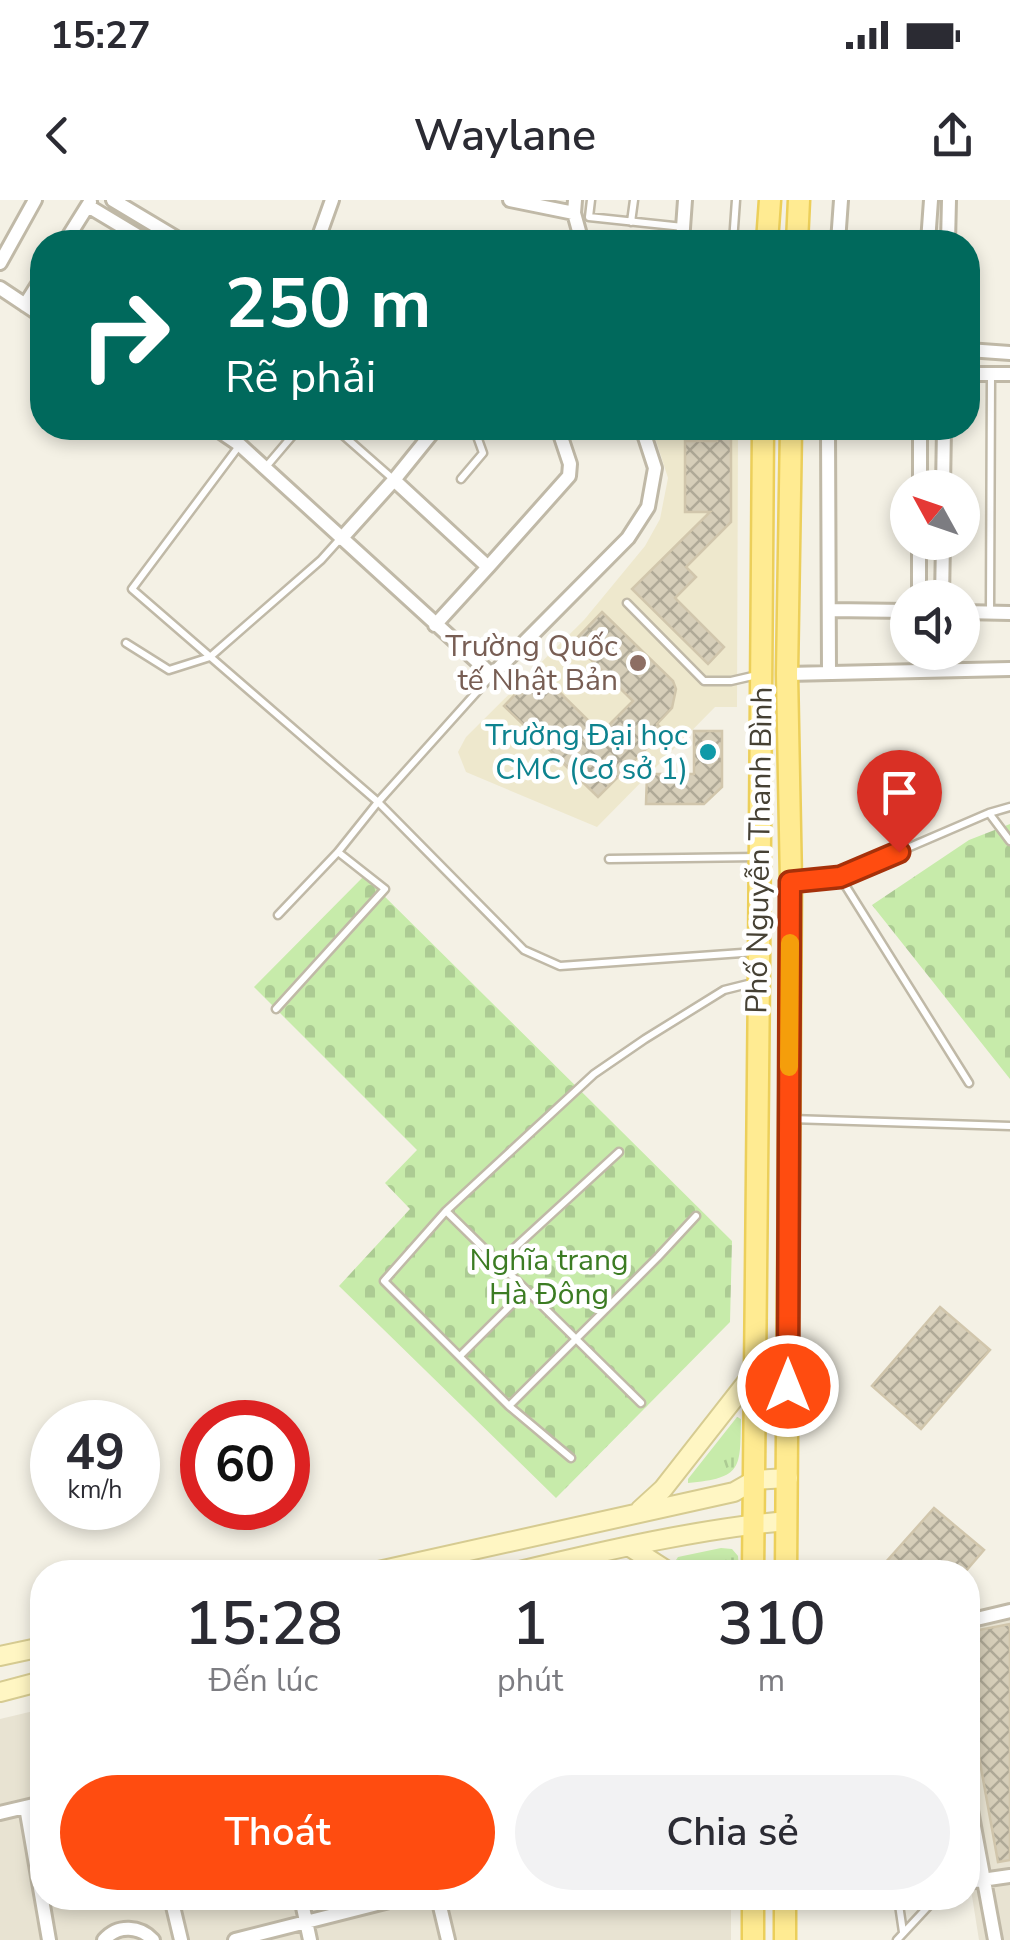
<!DOCTYPE html>
<html lang="vi">
<head>
<meta charset="utf-8">
<style>
	:root { --surface:#fff; --page:#f2f2f3; --text:#2b2b33; --muted:#7c7c81; --accent:#ff4c10 }
	body { margin:0; font-family:"Nunito Sans",sans-serif; background:var(--page); color:var(--text); height:100vh; display:flex; flex-direction:column; font-size:38px; white-space:nowrap }
	* { box-sizing:border-box; margin:0 }
	p { font-size:32px; color:var(--muted) }
	.icon { flex:none; width:55px; height:55px; fill:none; stroke:currentColor; stroke-width:2; stroke-linecap:round; stroke-linejoin:round }
	.map { position:relative; flex:1; overflow:hidden }
	.side { position:absolute; left:30px; top:1360px; width:950px; height:350px; display:flex; flex-direction:column; background:var(--surface); border-radius:40px; box-shadow:0 5px 15px #0003 }
	.side>* { flex:none }
	.guide { position:absolute; left:30px; top:30px; width:950px; height:210px; border-radius:40px; box-shadow:0 5px 15px #0003; background:#00695c; color:#fff; overflow:hidden }
	.needle { width:65px; rotate:310deg }
	.controls { position:absolute; left:890px; top:270px; display:grid; gap:20px }
	.controls a { display:grid; place-items:center; width:90px; height:90px; border-radius:50%; background:var(--surface); box-shadow:0 5px 15px #0003; font-size:50px }
	.speed { position:absolute; left:30px; top:1200px; display:flex; gap:20px; font-size:50px; font-weight:700; text-align:center }
	.speed>* { display:grid; place-content:center; width:130px; height:130px; border-radius:50%; background:var(--surface); box-shadow:0 5px 15px #0003; line-height:1 }
	.speed small { font-size:25px; font-weight:400 }
	.speed .limit { border:15px solid #d22; background:#fff; color:#111 }
	.pin { position:absolute; display:grid; place-items:center; width:85px; height:85px; color:#fff; margin:-102px -42px; border-radius:50% 50% 50% 0; rotate:-45deg; box-shadow:0 0 10px #0007 }
	.pin .icon { rotate:45deg }
	.me { position:absolute; width:110px; margin:-55px; rotate:0deg; stroke-linejoin:round; filter:drop-shadow(0 0 8px #0008) }
	.turn { display:flex; align-items:center; gap:35px; height:210px; padding:0 30px; font-size:45px }
	.turn .icon { width:130px; height:130px; stroke-width:2.5 }
	.turn b { display:block; font-size:70px; line-height:85px }
	.eta { display:flex; justify-content:space-evenly; align-items:center; height:170px; text-align:center }
	.eta b { font-size:60px; font-weight:600; line-height:70px }
	.action { display:flex; gap:20px; margin-top:auto; padding:20px 30px }
	.action a { flex:1; height:115px; border-radius:60px; background:var(--accent); color:#fff; font-size:40px; font-weight:600; line-height:115px; text-align:center }
	.action a+a { background:var(--page); color:var(--text) }
	.status { display:flex; justify-content:space-between; align-items:center; height:70px; padding:0 50px; background:var(--surface); direction:ltr }
	.status svg { height:28px; fill:currentColor }
	header { display:flex; justify-content:space-between; align-items:center; height:130px; padding:0 30px; background:var(--surface); font-size:45px; font-weight:600 }
	.map>svg:first-child { display:block }
	.residential { fill:#e8e3d2 }
	.education { fill:#eee8cd }
	.grass { fill:url(#grass-tufts) }
	.cemetery { fill:url(#cemetery-stones) }
	.building { fill:url(#building-cross-hatch); stroke:#d1c6ac; stroke-width:2.5 }
	.lines { fill:none; stroke-linecap:round; stroke-linejoin:round }
	.service-casing { stroke:#c0b9a7; stroke-width:11 }
	.minor-casing { stroke:#c0b9a7; stroke-width:18 }
	.secondary-casing { stroke:#d6cb91; stroke-width:22 }
	.primary-casing { stroke:#eccf5a; stroke-width:25 }
	.service { stroke:#fff; stroke-width:6 }
	.minor { stroke:#fff; stroke-width:12 }
	.secondary { stroke:#fff6c3; stroke-width:18 }
	.primary { stroke:#ffeb92; stroke-width:20 }
	.route-casing { stroke:#a6310a; stroke-width:25 }
	.route { stroke:#ff4c10; stroke-width:18 }
	.slow { stroke:#f59e0b; stroke-width:18 }
	.education-dot { fill:#8d6e63; stroke:#fff; stroke-width:4 }
	.culture-dot { fill:#0f9aa8; stroke:#fff; stroke-width:4 }
	.labels { text-anchor:middle; stroke-width:9; stroke-linejoin:round; paint-order:stroke }
	.education-label { font-size:30px; fill:#785e54; stroke:#fff; text-anchor:end }
	.culture-label { font-size:30px; fill:#0d838f; stroke:#fff; text-anchor:end }
	.street-label { font-size:30px; fill:#464134; stroke:#fff }
	.park-label { font-size:30px; fill:#3c7c23; stroke:#fff }
</style>
</head>
<body>
<div class="status"><b>15:27</b><svg viewBox="0 0 49 12"><path d="M0 12V9h3v3zM5 12V6h3v6zM10 12V3h3v9zM15 12V0h3v12zM26 1h20v11H26zM47 4h2v5h-2z"/></svg></div>
<header><svg class="icon" aria-label="back" viewBox="0 0 24 24"><path d="M15 5l-7 7 7 7"/></svg>Waylane<svg class="icon" aria-label="share" viewBox="0 0 24 24"><path d="M12 15V3M7 8l5-5 5 5M5 13v7h14v-7"/></svg></header>
<div class="map">
<svg width="1010" height="1740" viewBox="0 0 1010 1740">
	<defs>
		<pattern id="grass-tufts" width="24" height="20" patternUnits="userSpaceOnUse" patternTransform="scale(2.5)"><rect width="24" height="20" fill="#c7ebaa"/><path d="M3 7l-1-3M5 7V3M7 7l1-3M15 17l-1-3M17 17v-4M19 17l1-3" fill="none" stroke="#accb93"/></pattern>
		<pattern id="cemetery-stones" width="16" height="16" patternUnits="userSpaceOnUse" patternTransform="scale(2.5)"><rect width="16" height="16" fill="#c7ebaa"/><path d="M2 7V4a2 2 0 0 1 4 0v3zM10 15v-3a2 2 0 0 1 4 0v3z" fill="#accb93"/></pattern>
		<pattern id="building-cross-hatch" width="8" height="8" patternUnits="userSpaceOnUse" patternTransform="scale(2.5)"><rect width="8" height="8" fill="#d6ceb9"/><path d="M0 0l8 8M0 8l8-8" fill="none" stroke="#afa997"/></pattern>
	</defs>
	<rect width="100%" height="100%" fill="#f4f1e5"/>
	<path class="residential" d="M1010 1406V1740H979L968 1671V1417Z
		M42 1509V1698H731V1740H0V1519Z"/>
	<path class="education" d="M652 228H738L737 507H715L597 627 466 572 458 552 466 537 584 420 645 346 660 319 668 278Z"/>
	<path class="grass" d="M737 1217 741 1219C740 1268 743 1278 688 1283V1279Z
		M721 1348 732 1349 738 1356 739 1372H692L676 1360 678 1357Z"/>
	<path class="cemetery" d="M1010 624V879L872 705 969 640Z
		M364 676 732 1041 730 1122 556 1298 339 1086 410 1009 385 983 417 950 254 787Z"/>
	<path class="building" d="M717 231H731V322L686 367 696 377 675 398 724 447 708 464 632 389 710 312H685V241H717Z
		M602 412 673 481 676 489 672 508 657 524 664 531 598 597 504 506 538 471 601 533 633 501 573 442Z
		M694 531H722V587L704 604H646L647 574H694Z
		M940 1107 990 1150 921 1229 872 1186Z
		M934 1308 984 1350 965 1372H877Z
		M1010 1424V1660L998 1662 968 1496V1432Z"/>
	<g class="lines">
		<g class="service-casing">
			<path id="service" d="M591 0 589 17 683 27
				M631 22 634 0
				M733 42 736 0
				M335 228 393 279
				M239 246 132 389 378 602 524 750 560 766 756 752
				M265 268 299 228
				M461 279 483 253 474 228
				M627 403 704 481H731L757 475
				M990 412 991 174
				M126 443 169 470 210 457 321 360 339 340
				M989 613 1010 641
				M609 659 758 657
				M840 677 969 883
				M797 682 840 677 989 613 1010 607
				M278 715 338 652 378 602 492 475
				M276 809 385 689 338 652
				M791 919 1010 926
				M446 1011 594 874 645 839 724 790 756 782
				M498 1063 619 952
				M460 1156 526 1090
				M509 1206 658 1057 696 1016
				M571 1258 509 1206 384 1081 446 1011 641 1203
				M898 1698 903 1732
				M897 1740 936 1698"/>
		</g>
		<g class="minor-casing">
			<path id="minor" d="M113 0 183 42
				M510 0 574 13
				M575 0 574 13 582 42
				M88 6 148 42
				M65 42 90 2
				M317 42 332 0
				M682 42 685 0
				M838 42 841 0
				M928 42 931 0
				M948 42 949 0
				M0 63 35 0
				M0 88 42 116
				M25 105 42 78
				M968 150 1010 153
				M968 174H1010
				M215 228 240 245 492 475 628 338 648 307 655 268 642 228
				M828 228 829 473
				M394 280 488 367 569 276 570 264 558 228
				M920 288V228
				M943 288 944 228
				M341 339 394 280 436 228
				M919 398V342
				M942 398 943 342
				M830 410 908 411
				M962 412 1010 413
				M435 425 488 367
				M787 474 1010 469
				M968 1421 1010 1411
				M968 1594 995 1740
				M26 1607 49 1740
				M0 1613 42 1603
				M968 1682 1010 1676
				M171 1698 181 1740
				M301 1698 310 1740
				M438 1698 448 1740
				M104 1740C118 1724 140 1726 153 1740
				M235 1740 401 1698"/>
		</g>
		<g class="secondary-casing">
			<path id="secondary" d="M640 1310 663 1289 757 1169
				M630 1347 669 1372
				M374 1372 734 1292 755 1280 788 1278
				M515 1372C604 1351 696 1329 787 1321
				M0 1456 42 1447
				M0 1492 42 1481"/>
		</g>
		<g class="primary-casing">
			<path id="primary" d="M767 42 770 0
				M797 42 799 0
				M753 1372C758 991 760 609 763 228
				M786 1372 791 682 787 474 791 228
				M753 1698V1740
				M785 1698V1740"/>
		</g>
		<use href="#service" class="service"/>
		<use href="#minor" class="minor"/>
		<use href="#secondary" class="secondary"/>
		<use href="#primary" class="primary"/>
	</g>
	<g class="lines">
		<g class="route-casing">
			<path id="route" d="M788 1186 790 682 840 677 899 652"/>
		</g>
		<use href="#route" class="route"/>
		<path class="slow" d="M789 867 790 743"/>
	</g>
	<circle class="education-dot" cx="638" cy="463" r="10"/>
	<circle class="culture-dot" cx="708" cy="552" r="10"/>
	<g class="labels">
		<g class="education-label">
			<text x="618" y="456">Trường Quốc<tspan x="618" dy="34">tế Nhật Bản</tspan></text>
		</g>
		<g class="culture-label">
			<text x="688" y="545">Trường Đại học<tspan x="688" dy="34">CMC (Cơ sở 1)</tspan></text>
		</g>
		<g class="street-label">
			<text transform="translate(759 650) rotate(-89)" y="10">Phố Nguyễn Thanh Bình</text>
		</g>
		<g class="park-label">
			<text x="549" y="1070">Nghĩa trang<tspan x="549" dy="34">Hà Đông</tspan></text>
		</g>
	</g>
</svg>
<div class="controls">
<a><svg class="needle" viewBox="-14 -14 28 28"><path d="M0-13l5 13h-10z" fill="#e53935"/><path d="M0 13l5-13h-10z" fill="#7c7c81"/></svg></a>
<a><svg class="icon" aria-label="sound" viewBox="0 0 24 24"><path d="M4 9h4l5-4v14l-5-4H4zM17 9q2 3 0 6"/></svg></a>
</div>
<div class="speed"><div>49<small>km/h</small></div><div class="limit">60</div></div>
<div class="pin" style="left:899px;top:652px;background:#d93025"><svg class="icon" aria-label="arrive" viewBox="0 0 24 24"><path d="M6 21V4h12l-3 4 3 4H6"/></svg></div>
<svg class="me" style="left:788px;top:1186px" viewBox="-20 -20 40 40"><circle r="17" fill="#ff4c10" stroke="#fff" stroke-width="3"/><path d="M0-11L8 9 0 5-8 9z" fill="#fff"/></svg>
<div class="guide">
<div class="turn"><svg class="icon" aria-label="right" viewBox="0 0 24 24"><path d="M7 20v-9h11M14 6l5 5-5 5"/></svg><div><b>250 m</b>Rẽ phải</div></div>
</div>
<section class="side">
<div class="eta">
<div><b>15:28</b><p>Đến lúc</p></div>
<div><b>1</b><p>phút</p></div>
<div><b>310</b><p>m</p></div>
</div>
<div class="action"><a>Thoát</a><a>Chia sẻ</a></div>
</section>
</div>
</body>
</html>
